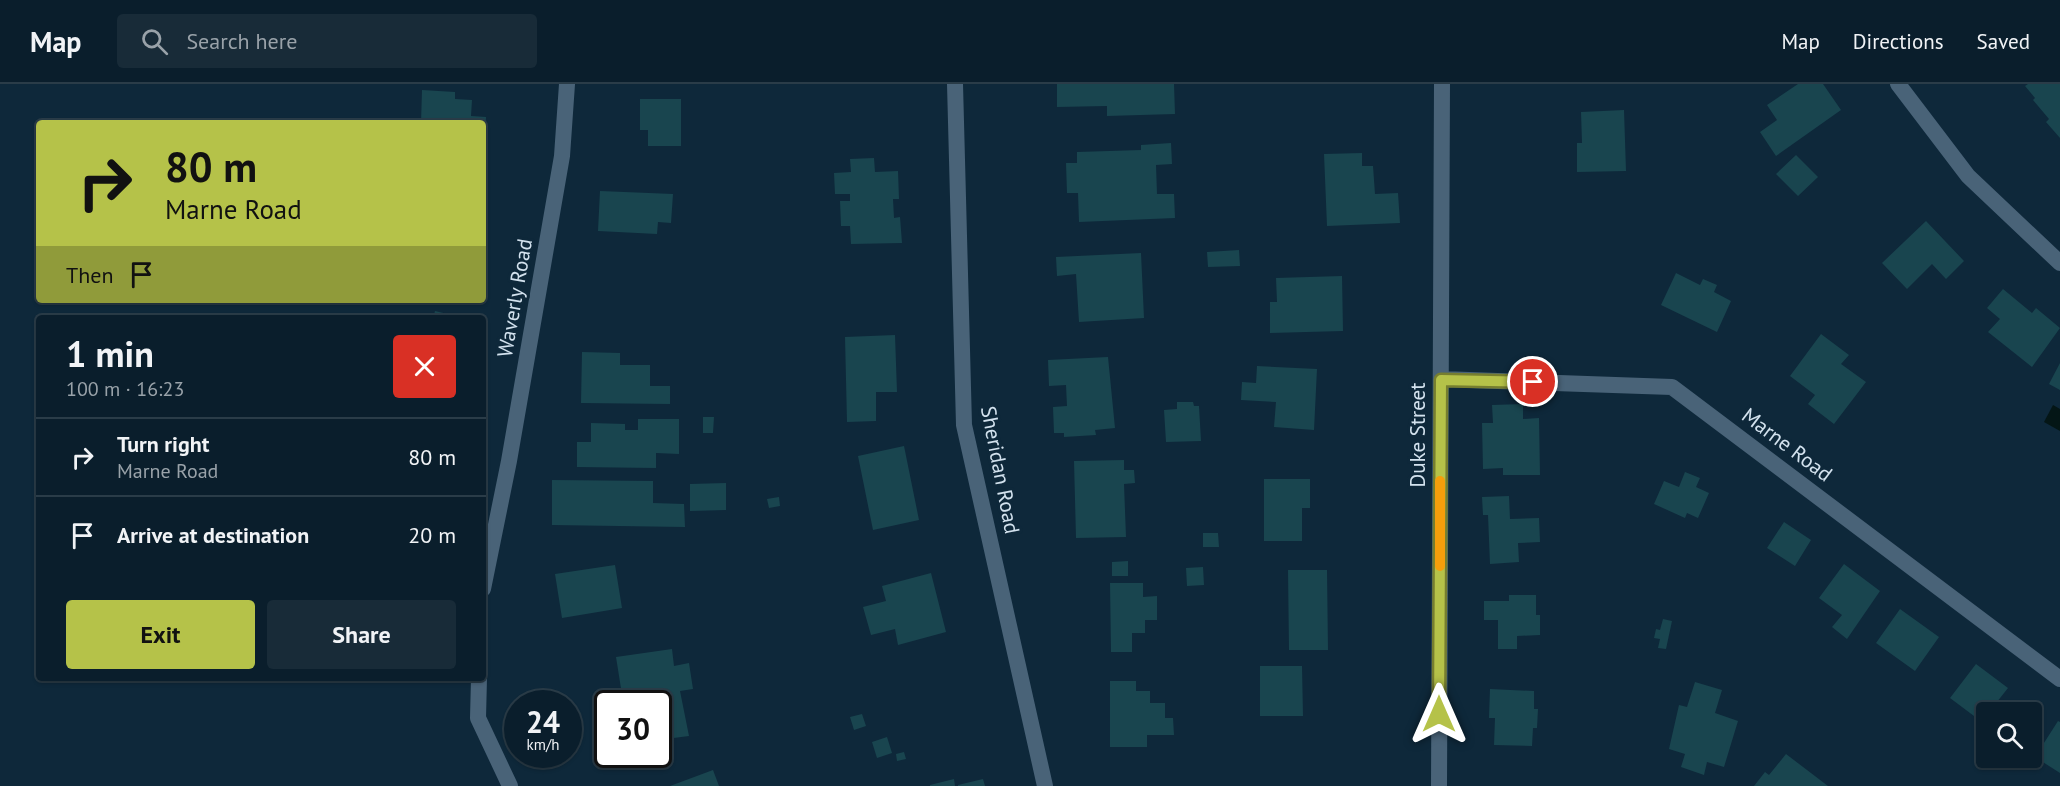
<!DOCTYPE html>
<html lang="en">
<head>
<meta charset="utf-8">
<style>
	:root { --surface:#0a1e2c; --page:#182b38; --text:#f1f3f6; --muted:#99a2a9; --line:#2a3c48; --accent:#b5c249 }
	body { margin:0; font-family:"PT Sans",sans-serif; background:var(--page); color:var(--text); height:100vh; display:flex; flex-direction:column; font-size:22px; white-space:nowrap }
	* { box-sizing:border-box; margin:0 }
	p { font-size:20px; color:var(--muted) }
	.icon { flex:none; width:33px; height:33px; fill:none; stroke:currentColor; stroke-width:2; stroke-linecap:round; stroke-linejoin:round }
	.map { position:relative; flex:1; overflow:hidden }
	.drawer { position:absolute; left:36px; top:231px; width:450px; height:366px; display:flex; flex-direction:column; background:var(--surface); border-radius:6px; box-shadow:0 2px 4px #0004,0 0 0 2px var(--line) }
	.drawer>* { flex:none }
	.hud { position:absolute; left:36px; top:36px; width:450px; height:183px; border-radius:6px; box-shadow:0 2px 4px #0004,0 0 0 2px var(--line); background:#b5c249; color:#111; overflow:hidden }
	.buttons { position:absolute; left:1976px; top:618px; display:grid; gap:12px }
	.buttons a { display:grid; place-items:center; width:66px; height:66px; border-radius:6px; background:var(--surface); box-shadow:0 2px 4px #0004,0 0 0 2px var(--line); font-size:30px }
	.speed { position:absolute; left:504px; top:606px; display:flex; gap:12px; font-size:30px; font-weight:700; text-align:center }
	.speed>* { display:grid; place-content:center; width:78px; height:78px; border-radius:50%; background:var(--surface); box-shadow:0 2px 4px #0004,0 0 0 2px var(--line); line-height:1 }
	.speed small { font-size:15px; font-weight:400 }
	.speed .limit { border:3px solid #111; border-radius:9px; background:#fff; color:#111 }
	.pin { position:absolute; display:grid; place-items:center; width:51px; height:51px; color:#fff; margin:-26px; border:3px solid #fff; border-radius:50%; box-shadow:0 2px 6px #0007 }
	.me { position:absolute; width:66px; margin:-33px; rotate:0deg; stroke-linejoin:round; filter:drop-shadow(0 0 4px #0008) }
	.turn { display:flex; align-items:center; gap:21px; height:126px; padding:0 30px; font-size:27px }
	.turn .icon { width:78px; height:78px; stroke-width:2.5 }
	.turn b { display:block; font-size:42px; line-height:51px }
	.then { display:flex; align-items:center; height:57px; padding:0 30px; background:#0003; gap:12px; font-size:22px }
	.round { display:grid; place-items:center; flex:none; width:63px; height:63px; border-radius:6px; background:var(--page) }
	.summary { display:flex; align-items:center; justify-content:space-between; height:102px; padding:0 30px }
	h1 { font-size:36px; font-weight:800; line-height:45px }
	.button { display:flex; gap:12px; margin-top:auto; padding:12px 30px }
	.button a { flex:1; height:69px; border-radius:6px; background:var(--accent); color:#111; font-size:24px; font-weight:800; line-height:69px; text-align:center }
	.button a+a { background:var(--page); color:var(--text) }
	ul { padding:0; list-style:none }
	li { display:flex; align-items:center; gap:18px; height:78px; padding:0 30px; border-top:2px solid var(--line) }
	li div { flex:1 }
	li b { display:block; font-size:22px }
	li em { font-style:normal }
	header { display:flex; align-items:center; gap:36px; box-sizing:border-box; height:84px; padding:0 30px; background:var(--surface); border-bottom:2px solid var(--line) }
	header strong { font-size:28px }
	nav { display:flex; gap:33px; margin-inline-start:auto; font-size:21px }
	.search { width:420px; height:54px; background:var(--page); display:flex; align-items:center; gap:15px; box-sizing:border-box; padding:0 21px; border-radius:6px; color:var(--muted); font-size:22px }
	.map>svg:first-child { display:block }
	.water { fill:#041616 }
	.building { fill:#19454f }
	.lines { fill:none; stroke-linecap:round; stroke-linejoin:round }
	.minor { stroke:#496378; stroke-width:16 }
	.route-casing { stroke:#767e2f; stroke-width:15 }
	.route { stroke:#b5c249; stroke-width:10 }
	.slow { stroke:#f59e0b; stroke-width:10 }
	.labels { text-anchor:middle; stroke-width:6; stroke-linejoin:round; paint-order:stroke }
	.street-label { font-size:21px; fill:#d3e2ee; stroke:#0e283a }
</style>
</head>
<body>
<header>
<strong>Map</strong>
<div class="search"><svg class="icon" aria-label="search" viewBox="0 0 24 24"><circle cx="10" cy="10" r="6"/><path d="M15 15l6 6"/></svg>Search here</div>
<nav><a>Map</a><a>Directions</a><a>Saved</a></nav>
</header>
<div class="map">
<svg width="2060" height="702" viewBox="0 0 2060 702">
	<rect width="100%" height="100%" fill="#0e283a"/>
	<path class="water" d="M2053 321 2060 325V347L2044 338Z"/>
	<path class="building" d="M1057 0H1174L1175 30 1107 32V22L1057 23Z
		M1798 0H1823L1841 26 1776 72 1760 48 1777 36 1767 21Z
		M2028 0H2060V54L2046 38 2049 35 2033 16 2035 14 2025 2Z
		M422 6 455 8V15L472 16 471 32 486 33 485 56 483 39H421Z
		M640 15H681V62H648V46H640Z
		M1624 26 1626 87 1577 88V59H1582L1581 28Z
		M1171 59 1172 80 1156 81 1157 110H1174L1175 134 1079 138 1078 109H1067L1066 79H1077V68L1141 66V61Z
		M1362 69V82H1373L1375 110 1398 109 1400 139 1327 142 1324 70Z
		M1796 71 1818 93 1798 112 1776 90Z
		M874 74 875 88 898 87 899 115H893L894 134 900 133 902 159 851 160 850 142H841L840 117H850V110H835L834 89 851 88 850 75Z
		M600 107 673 110 671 139 658 138 657 150 598 147Z
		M1926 137 1964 177 1946 195 1932 180 1907 205 1882 179Z
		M1239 166 1240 182 1208 183 1207 168Z
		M1141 169 1144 234 1079 238 1076 190 1057 192 1056 173Z
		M1676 189 1700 201 1703 195 1717 201 1714 208 1731 217 1717 248 1661 221Z
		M1342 192 1343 247 1270 249V218H1277L1276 194Z
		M2003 205 2032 229 2036 224 2060 244 2032 283 1988 248 2000 235 1987 224Z
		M435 227 460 233 459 234H433Z
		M1821 250 1849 271 1841 280 1866 298 1834 340 1808 320 1815 311 1790 292Z
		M895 251 897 308H876V337L847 338 845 253Z
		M582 268 620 269V281H650V302H670V320L581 319Z
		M1108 273 1115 344 1095 346 1096 351 1064 353V349H1054L1053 323 1067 322 1066 301 1049 302 1048 276Z
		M2060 279V306L2049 300Z
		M1257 282 1317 285 1314 346 1274 343 1276 318 1241 316 1242 298 1256 299Z
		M1177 318H1193L1194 322H1199L1201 357 1166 358 1164 326 1177 325Z
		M1523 320V335L1539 334 1540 391H1503V384L1483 385 1482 339H1493L1492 321Z
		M703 333H714L713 349H703Z
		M638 335H679V370L656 369V384L577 383V358H591V339L625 340V346H638Z
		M904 362 919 436 873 446 858 372Z
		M1124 376V386H1134L1135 399 1124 400 1126 453 1076 454 1074 377Z
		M1685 388 1700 394 1696 403 1709 409 1698 434 1687 429 1685 434 1654 420 1664 397 1679 403Z
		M1264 395H1310V424H1302V457H1264Z
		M552 396 653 397V419L684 420 685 443 552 441Z
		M726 399V426L690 427V400Z
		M1509 412 1510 435 1539 434 1540 458 1518 459 1519 478 1490 480 1488 431H1483L1482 413Z
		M779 413 780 422 769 424 767 415Z
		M1784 438 1811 456 1795 482 1767 464Z
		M1203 449H1218L1219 463H1203Z
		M1128 477V492H1112V478Z
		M1844 480 1880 507 1847 555 1832 543 1842 531 1819 514Z
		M615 481 622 524 562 534 555 490Z
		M1203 483 1204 501 1187 502 1186 484Z
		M1288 486H1327L1328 566H1289Z
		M931 489 946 548 898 561 895 545 871 551 863 523 886 517 882 502Z
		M1110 499H1143V513L1157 512V536H1145V549H1132V568H1111Z
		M1509 511H1536V531H1540V551L1517 552V565H1498V536H1484V517H1509Z
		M1900 525 1939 553 1915 587 1876 559Z
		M1663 535 1672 537 1666 565 1658 564 1660 555 1654 554 1656 545 1660 546Z
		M672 565 674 582 689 579 693 605 680 607 689 652 658 656V620H636V615L623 617 616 573Z
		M1976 580 2008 604 1989 628H1986L1982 638 1950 614Z
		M1260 582H1302L1303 632H1260Z
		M1110 597H1136V607H1150V619H1165V634H1173L1174 651H1147V663H1110Z
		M1695 598 1722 606 1715 629 1738 637 1724 683 1707 678 1704 691 1681 683 1685 670 1669 665 1679 621 1687 623Z
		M1490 605 1534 607V625H1538L1537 644H1533L1532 662 1494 661 1495 634H1489Z
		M862 630 866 642 854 646 850 633Z
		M2058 637 2060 638V689L2035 673Z
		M887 653 892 669 877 674 872 658Z
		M904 668 906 675 897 677 896 670Z
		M1786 670 1828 702H1754L1765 688 1769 691Z
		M713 686 719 702H670Z
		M954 695 955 702H930V701Z
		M983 695 985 702H958V701Z"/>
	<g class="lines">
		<path class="minor" d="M955 0 964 341 1045 702
			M1898 0 1968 92 2060 179
			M1441 295 1672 303 2060 595
			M483 505 509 377 562 72 567 0
			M479 594 478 634 510 702
			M1439 702 1442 0"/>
	</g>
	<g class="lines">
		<g class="route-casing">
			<path id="route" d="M1439 630 1441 296 1533 298"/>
		</g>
		<use href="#route" class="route"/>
		<path class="slow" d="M1440 482V397"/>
	</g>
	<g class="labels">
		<g class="street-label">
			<text transform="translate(515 214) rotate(-80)" y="7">Waverly Road</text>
			<text transform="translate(1418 351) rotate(-90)" y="7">Duke Street</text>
			<text transform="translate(1787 361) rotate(37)" y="7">Marne Road</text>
			<text transform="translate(1000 386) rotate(79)" y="7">Sheridan Road</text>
		</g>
	</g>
</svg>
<div class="buttons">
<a><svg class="icon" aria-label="search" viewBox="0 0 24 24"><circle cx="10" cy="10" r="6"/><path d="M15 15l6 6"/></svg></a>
</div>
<div class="speed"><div>24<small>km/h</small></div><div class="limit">30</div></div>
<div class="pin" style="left:1533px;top:298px;background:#d93025"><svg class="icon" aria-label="arrive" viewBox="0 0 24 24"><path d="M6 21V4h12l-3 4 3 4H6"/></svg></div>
<svg class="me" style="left:1439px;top:630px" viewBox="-20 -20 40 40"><path d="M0-17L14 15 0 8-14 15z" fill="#b5c249" stroke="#fff" stroke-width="4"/></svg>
<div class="hud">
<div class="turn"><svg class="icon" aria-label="right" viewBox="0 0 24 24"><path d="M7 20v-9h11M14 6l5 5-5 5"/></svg><div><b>80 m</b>Marne Road</div></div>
<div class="then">Then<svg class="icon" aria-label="arrive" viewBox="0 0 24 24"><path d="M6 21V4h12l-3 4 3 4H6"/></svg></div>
</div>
<section class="drawer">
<div class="summary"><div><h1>1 min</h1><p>100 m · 16:23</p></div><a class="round" style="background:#d93025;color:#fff"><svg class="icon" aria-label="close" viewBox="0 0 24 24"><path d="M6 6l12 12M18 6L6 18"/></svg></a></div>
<ul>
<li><svg class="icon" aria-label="right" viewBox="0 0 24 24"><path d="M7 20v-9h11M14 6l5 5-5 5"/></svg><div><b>Turn right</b><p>Marne Road</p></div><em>80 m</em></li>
<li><svg class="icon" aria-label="arrive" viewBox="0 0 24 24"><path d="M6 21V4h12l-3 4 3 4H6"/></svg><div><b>Arrive at destination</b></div><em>20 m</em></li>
</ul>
<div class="button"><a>Exit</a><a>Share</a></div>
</section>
</div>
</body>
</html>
